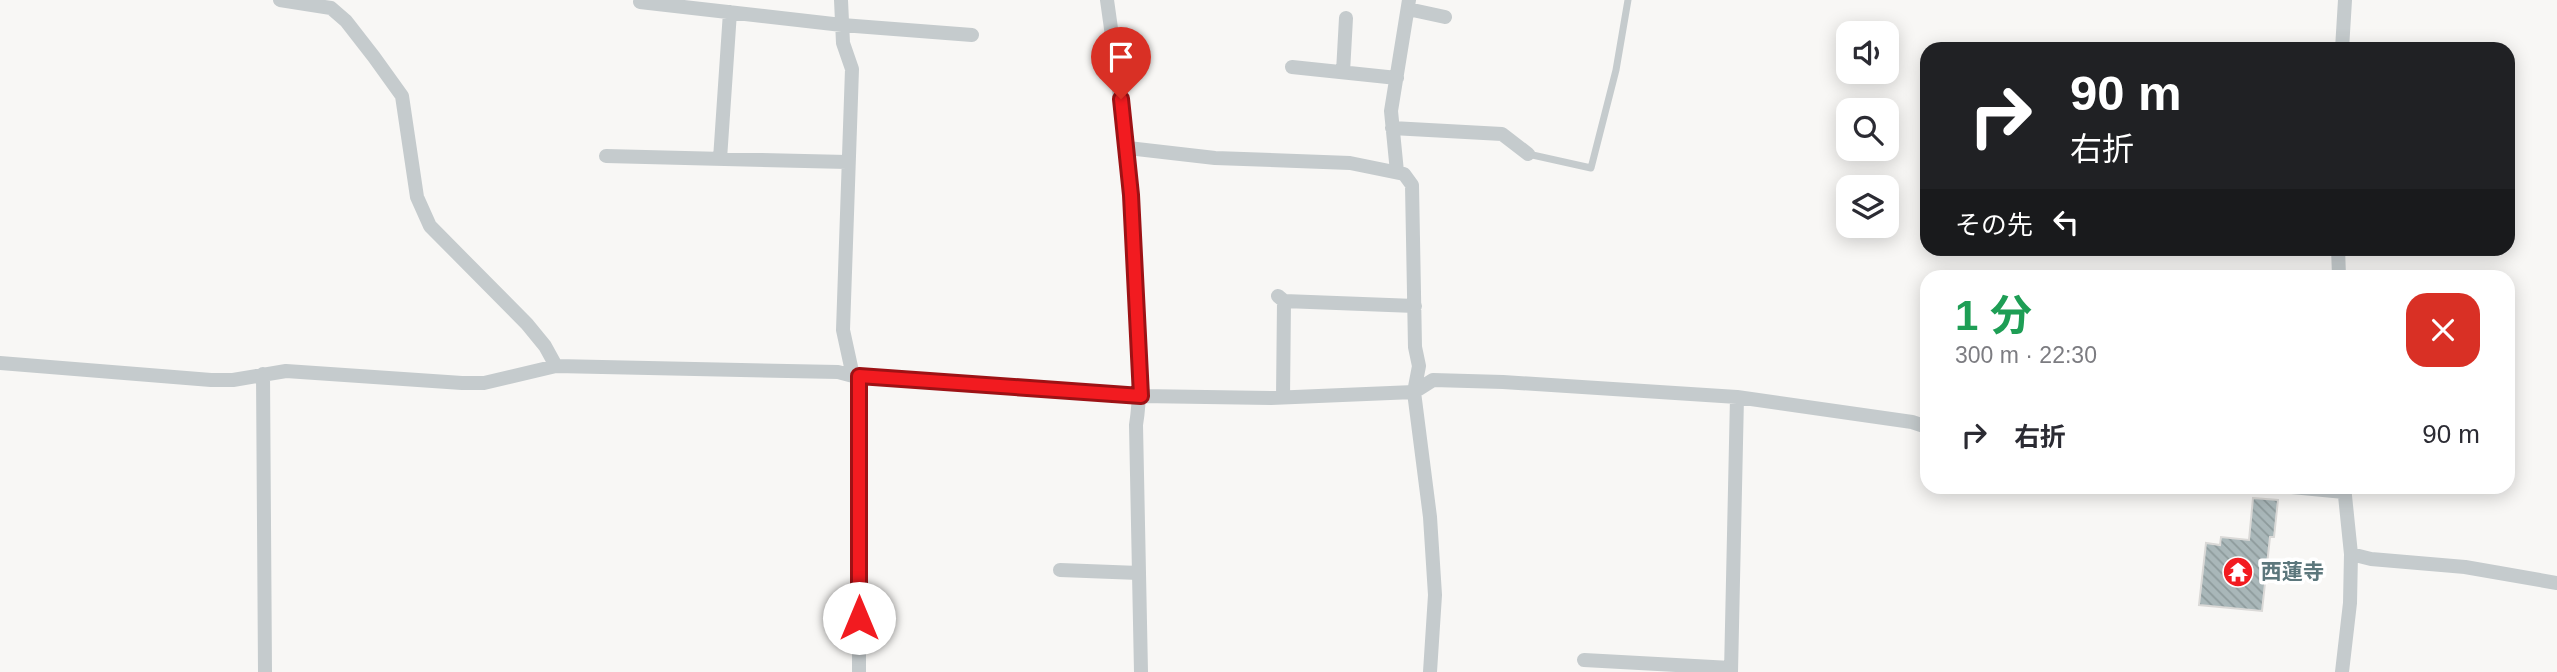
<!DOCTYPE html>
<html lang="ja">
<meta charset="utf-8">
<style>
body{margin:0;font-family:Arial,"Noto Sans JP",sans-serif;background:#f7f7f7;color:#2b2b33;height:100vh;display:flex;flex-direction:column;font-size:26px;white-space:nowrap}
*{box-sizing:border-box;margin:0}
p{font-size:23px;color:#7c7c81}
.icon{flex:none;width:38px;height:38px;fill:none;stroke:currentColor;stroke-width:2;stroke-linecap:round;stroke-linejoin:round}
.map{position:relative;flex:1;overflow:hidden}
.sheet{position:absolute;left:1920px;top:270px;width:595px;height:224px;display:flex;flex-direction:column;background:#fff;border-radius:21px;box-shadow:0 4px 18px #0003}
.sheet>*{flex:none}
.top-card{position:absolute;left:1920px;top:42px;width:595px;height:214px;border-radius:21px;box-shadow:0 4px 18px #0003;background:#202124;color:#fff;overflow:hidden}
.buttons{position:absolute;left:1836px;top:21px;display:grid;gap:14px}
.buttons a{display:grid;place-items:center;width:63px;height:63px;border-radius:14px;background:#fff;box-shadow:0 4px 18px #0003;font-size:35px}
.pin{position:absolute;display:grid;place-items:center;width:60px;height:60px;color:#fff;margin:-72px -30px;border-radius:50% 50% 50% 0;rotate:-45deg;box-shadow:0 0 7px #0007}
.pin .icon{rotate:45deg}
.me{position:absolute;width:77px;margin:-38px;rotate:0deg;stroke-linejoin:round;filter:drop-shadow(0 0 5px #0008)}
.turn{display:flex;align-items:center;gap:24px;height:147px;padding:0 35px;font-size:32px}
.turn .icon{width:91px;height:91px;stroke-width:2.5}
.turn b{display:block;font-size:49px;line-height:60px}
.then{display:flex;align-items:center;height:66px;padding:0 35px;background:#0003;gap:14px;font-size:26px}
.round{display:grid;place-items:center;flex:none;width:74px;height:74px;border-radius:21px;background:#f7f7f7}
.headline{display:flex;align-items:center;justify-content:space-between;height:119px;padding:0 35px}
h1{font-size:42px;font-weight:700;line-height:52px;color:#1e9e55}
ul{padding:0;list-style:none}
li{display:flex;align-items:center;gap:21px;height:91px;padding:0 35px}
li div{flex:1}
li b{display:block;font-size:26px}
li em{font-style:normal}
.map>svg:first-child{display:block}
</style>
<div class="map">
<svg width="2557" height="672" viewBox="0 0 2557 672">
<defs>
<pattern id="building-back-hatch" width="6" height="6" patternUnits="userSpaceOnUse" patternTransform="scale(1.75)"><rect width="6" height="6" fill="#a9b7b9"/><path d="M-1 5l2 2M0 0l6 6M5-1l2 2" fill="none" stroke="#8d9a9b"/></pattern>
</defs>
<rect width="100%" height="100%" fill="#f8f7f5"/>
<path fill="url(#building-back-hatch)" stroke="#dad9d7" stroke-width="2" d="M2253 498 2278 500 2274 537H2270L2262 611 2199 605 2206 543 2220 545 2221 537 2249 540Z"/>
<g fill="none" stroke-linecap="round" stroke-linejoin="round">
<path stroke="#c5cbcd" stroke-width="7" d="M1528 154 1591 168 1616 70 1628 0"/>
<path stroke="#c5cbcd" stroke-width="14" d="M280 0 331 8 346 21 374 57 402 96 417 197 430 226 527 324 545 346 556 366
M841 0 843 43 852 69 843 330 853 376
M1107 0C1122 105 1134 207 1137 313 1138 351 1142 388 1136 425L1141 672
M640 2 842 25 972 35
M1408 9 1445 17
M2342 49 2345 0
M1292 67 1397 78
M1343 72 1346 18
M1392 128 1502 134 1528 154
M1128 148 1215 158 1350 163 1404 174 1412 185 1415 347 1419 366 1414 392 1430 517 1435 595 1430 672
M606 156 847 162
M720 159 730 12
M1397 172 1391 111 1409 0
M2338 248 2339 276
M1278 296 1284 301 1283 397
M1284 301 1415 306
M0 363 211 380H233L286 371 462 383H484L556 366 838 372 853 376 1141 396 1271 398 1414 392 1433 380 1503 382 1737 397 1912 422 1927 427
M263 374 265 672
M2282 486 2344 492
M2351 554 2371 559 2465 567 2557 583
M1060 570 1139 573
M1584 660 1731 668
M859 672V376
M1731 672 1737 397
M2342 672 2350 603 2351 554 2344 486"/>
</g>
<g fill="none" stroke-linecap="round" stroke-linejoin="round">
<g stroke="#9d1215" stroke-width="18">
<path id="route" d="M859 618V376L1141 396 1131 195 1121 99"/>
</g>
<use href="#route" stroke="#f21b20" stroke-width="12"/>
</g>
<defs>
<g id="temple-disc" transform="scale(1.575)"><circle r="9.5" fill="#f21b20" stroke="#fff"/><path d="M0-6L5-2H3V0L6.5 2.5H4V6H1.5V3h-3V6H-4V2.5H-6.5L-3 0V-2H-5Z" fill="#fff"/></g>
</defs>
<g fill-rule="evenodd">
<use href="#temple-disc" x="2238" y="572"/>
</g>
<g text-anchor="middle" stroke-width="7" stroke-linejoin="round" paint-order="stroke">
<g font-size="21" font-weight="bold" fill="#5c777c" stroke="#fff" text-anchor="start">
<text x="2261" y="579">西蓮寺</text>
</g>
</g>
</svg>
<div class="buttons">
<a><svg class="icon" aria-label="sound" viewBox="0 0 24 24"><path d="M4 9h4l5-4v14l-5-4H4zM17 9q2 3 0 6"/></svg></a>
<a><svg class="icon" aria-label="search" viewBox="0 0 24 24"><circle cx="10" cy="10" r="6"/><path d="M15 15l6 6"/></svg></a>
<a><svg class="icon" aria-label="layers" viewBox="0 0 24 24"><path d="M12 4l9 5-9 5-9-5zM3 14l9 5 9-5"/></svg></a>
</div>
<div class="pin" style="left:1121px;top:99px;background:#d93025"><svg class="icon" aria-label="arrive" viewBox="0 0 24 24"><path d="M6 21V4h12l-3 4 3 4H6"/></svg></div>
<svg class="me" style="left:859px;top:618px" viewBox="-20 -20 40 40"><circle r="19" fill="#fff"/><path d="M0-13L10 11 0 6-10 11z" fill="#f21b20"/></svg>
<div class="top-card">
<div class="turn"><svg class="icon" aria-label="right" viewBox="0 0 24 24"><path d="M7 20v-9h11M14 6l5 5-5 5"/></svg><div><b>90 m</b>右折</div></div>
<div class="then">その先<svg class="icon" aria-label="left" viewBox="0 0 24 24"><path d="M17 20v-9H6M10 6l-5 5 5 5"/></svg></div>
</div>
<section class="sheet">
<div class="headline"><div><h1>1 分</h1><p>300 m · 22:30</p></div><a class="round" style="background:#d93025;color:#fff"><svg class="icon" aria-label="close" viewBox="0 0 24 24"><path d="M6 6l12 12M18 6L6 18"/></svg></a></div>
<ul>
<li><svg class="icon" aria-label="right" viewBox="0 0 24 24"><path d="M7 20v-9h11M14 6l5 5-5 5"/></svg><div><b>右折</b></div><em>90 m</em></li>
</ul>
</section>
</div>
